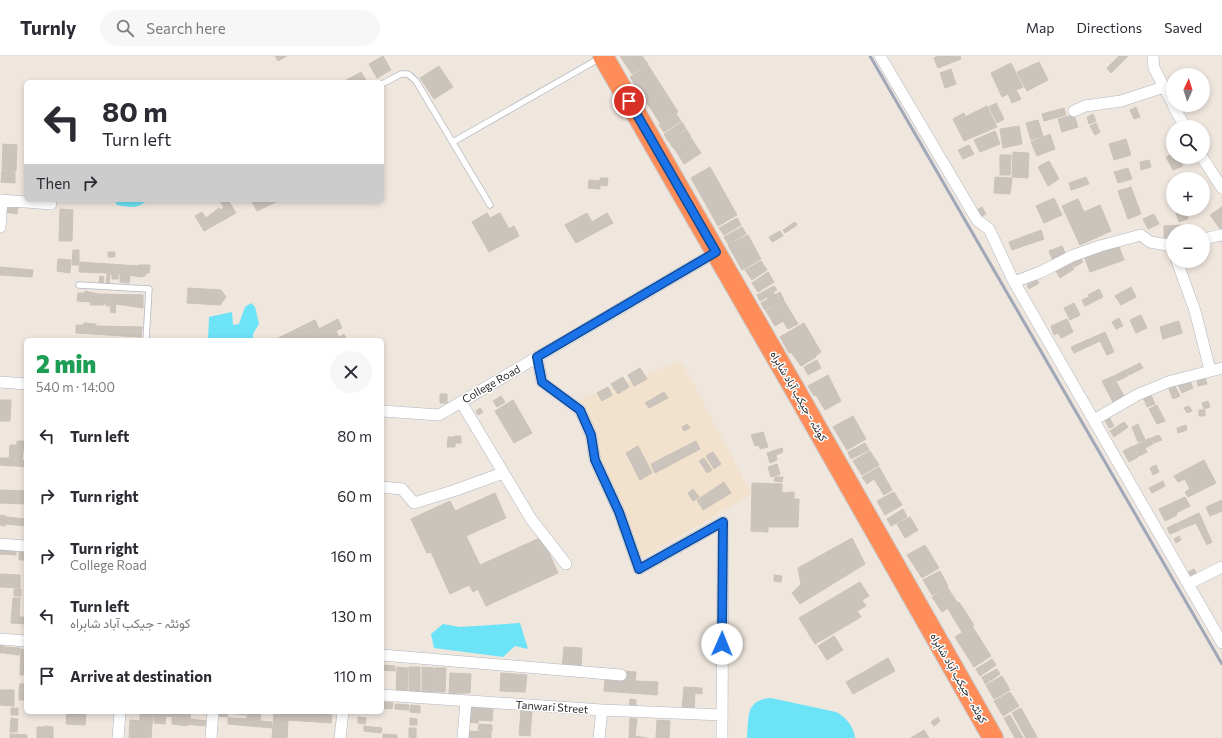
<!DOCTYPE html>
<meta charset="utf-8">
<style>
body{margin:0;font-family:Commissioner,Vazirmatn,sans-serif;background:#f7f7f7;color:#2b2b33;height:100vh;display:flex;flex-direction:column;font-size:15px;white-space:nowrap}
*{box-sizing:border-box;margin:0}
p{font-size:13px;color:#7c7c81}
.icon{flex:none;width:22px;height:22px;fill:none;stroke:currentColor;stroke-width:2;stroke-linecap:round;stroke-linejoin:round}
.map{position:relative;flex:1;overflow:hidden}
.side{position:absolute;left:24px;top:282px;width:360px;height:376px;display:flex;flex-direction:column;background:#fff;border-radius:6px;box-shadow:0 2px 6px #0003}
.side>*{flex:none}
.guide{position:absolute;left:24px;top:24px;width:360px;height:122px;border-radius:6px;box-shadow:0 2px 6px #0003;background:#fff;color:#2b2b33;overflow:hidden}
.needle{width:26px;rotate:4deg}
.tools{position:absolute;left:1166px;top:12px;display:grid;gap:8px}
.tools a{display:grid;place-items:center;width:44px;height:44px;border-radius:50%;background:#fff;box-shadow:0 2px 6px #0003;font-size:20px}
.pin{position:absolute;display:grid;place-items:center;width:34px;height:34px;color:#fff;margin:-17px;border:2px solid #fff;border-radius:50%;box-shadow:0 1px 4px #0007}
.me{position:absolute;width:44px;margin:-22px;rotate:1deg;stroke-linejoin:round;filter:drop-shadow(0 0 3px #0008)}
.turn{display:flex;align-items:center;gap:14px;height:84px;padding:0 12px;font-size:18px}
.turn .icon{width:52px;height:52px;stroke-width:2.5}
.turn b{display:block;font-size:28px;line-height:34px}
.then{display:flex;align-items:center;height:38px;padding:0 12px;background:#0003;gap:8px;font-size:15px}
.round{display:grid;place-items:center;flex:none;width:42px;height:42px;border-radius:21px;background:#f7f7f7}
.head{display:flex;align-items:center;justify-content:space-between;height:68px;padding:0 12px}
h1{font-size:24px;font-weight:800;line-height:30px;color:#1e9e55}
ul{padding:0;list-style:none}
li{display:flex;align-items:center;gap:12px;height:60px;padding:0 12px}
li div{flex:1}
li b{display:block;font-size:15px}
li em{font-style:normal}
header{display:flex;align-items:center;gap:24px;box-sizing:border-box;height:56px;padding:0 20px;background:#fff;border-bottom:1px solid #e1e1e2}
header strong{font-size:19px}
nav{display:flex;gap:22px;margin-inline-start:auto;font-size:14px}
.search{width:280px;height:36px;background:#f7f7f7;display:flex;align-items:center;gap:10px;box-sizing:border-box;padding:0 14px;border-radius:22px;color:#7c7c81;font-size:15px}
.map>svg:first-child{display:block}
</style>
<header>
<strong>Turnly</strong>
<div class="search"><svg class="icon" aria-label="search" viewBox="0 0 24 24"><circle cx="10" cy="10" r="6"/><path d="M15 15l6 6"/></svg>Search here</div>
<nav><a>Map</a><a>Directions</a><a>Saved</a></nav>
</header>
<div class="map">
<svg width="1222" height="682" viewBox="0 0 1222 682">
<rect width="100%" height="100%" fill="#efe6de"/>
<path fill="#f1e1cd" d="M681 305 752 438 637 505 579 344Z"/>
<path fill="#6ce3f7" d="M114 144H145V146C137 153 128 151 117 149Z
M251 247 255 251 259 268 253 278V284H208L209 261 232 256 233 269 239 268 245 251Z
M520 567 528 593 515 590 503 601 434 592 431 578 443 568 460 571Z
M771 642 836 656C846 661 854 671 855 682H747C749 661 745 644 771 642Z"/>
<path fill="#cbc4bd" stroke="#cbc2b8" d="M275 0H287L278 5Z
M383 0 391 14 377 22 369 8Z
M620 0H642L648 8 632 18Z
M939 0H960L961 3 938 12 934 2Z
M1119 0H1128L1111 17 1107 12Z
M1039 6 1048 24 1027 35 1017 16Z
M1011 7 1023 31 1016 34 1021 43 1012 47 1008 38 1002 41 991 17Z
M648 9 678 56 660 67 630 21Z
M439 10 453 31 434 43 420 22Z
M951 13 956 28 945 32 940 17Z
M361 16 367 26H343Z
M996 47 1004 63 997 67 989 51Z
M987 50 997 71 964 85 953 63 964 57 965 61Z
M1136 51 1140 61 1134 63 1130 54Z
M1064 52 1066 59 1044 65 1042 58Z
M676 58 681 65 664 76 659 69Z
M1093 58 1096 65 1089 68 1087 61Z
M1074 59 1078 71 1062 76 1058 63Z
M1038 64 1043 80 1031 84 1026 67Z
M682 66 686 73 668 85 664 78Z
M1096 67 1100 76 1095 79 1090 70Z
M1019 70 1022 88 1003 92 1000 73Z
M687 74 691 81 673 92 669 85Z
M995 75 1000 88 980 96 974 84Z
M1050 78 1055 93 1037 100 1031 86Z
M691 82 701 97 684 108 674 92Z
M1126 83 1131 99 1114 104 1109 88Z
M3 88 17 89 16 115 2 114Z
M969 89 974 98 963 103 958 94Z
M1013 96 1029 97 1028 122 1012 121Z
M1173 98V101H1178L1183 110 1173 114 1166 101Z
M1000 99H1011L1010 119H1000Z
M1149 104 1151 111 1141 114 1140 106Z
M1049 105 1059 123 1048 130 1038 111Z
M710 111 737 159 718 170 691 122Z
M1128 112 1132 123 1118 127 1114 116Z
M2 115 15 116V127L1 126Z
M995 121 1012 122 1010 138 994 137Z
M1086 121 1089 128 1071 134 1069 127Z
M600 122H608L607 130 600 129V133L588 132 589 124 600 125Z
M1131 131 1141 158 1128 163 1118 135Z
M1054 142 1062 159 1044 167 1036 150Z
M1078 143 1084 156 1100 149 1111 175 1080 189 1062 150Z
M222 144H228L236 157 204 175 195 160 202 156 206 162 219 152 220 154 224 152 220 145Z
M251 144H280L257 155Z
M6 150 18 151 17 158 5 156Z
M982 151 986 158 978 162 975 155Z
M1222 151V173L1221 174 1210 159Z
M60 153 73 154 72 185H59Z
M1175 153H1185L1188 163 1179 166Z
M487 157 490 162 500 157 509 173 514 170 519 180 489 196 472 166Z
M587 157 592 166 607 157 613 167 576 187 565 169Z
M1154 158 1159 168 1148 173 1143 163Z
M737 162 741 169 724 179 719 172Z
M795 166 797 169 785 177 783 174Z
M1183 169 1184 175H1173V181L1164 182V170Z
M742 171 746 178 728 188 724 181Z
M1041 174 1044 183 1012 194 1009 186Z
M780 175 783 180 772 186 769 181Z
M748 179 761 203 742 214 728 189Z
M1118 188 1124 204 1090 216 1084 200Z
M1062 190 1066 199 1053 205 1049 195Z
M73 194H79V209H72Z
M108 196H115V201H108Z
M1080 200 1083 206 1074 211 1071 205Z
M58 203 71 204 70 217 57 215Z
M761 205 767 214 752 224 745 214Z
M80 206 139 210V209H150L149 217H146L145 220 139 221 130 219 129 227 120 226V218H118V223H112V218H110L109 228H106L107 217 79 216Z
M1070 206 1074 213 1060 222 1056 215Z
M0 211 33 214 32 221 0 219Z
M768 216 774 226 758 236 752 227Z
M100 220 104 221 103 228H99Z
M1037 224 1039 227 1029 233 1027 229Z
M774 230 777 234 773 236 775 239 780 236 784 244 765 254 761 247 768 243 767 241 760 245 757 239Z
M1131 231 1136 241 1121 249 1115 240Z
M188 232 221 234 226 241 220 249 187 247Z
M1099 233 1103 241 1085 250 1082 244 1089 241 1088 239Z
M85 235 98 238 143 239V252L116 248 115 257 110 256 111 250H106V247H104V249H90L91 246 77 245 78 237H85Z
M784 245 798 268 788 273 783 265 775 270 766 255Z
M1074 247 1080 259 1070 264 1064 252Z
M1141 259 1147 272 1136 277 1130 264Z
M1119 262 1123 270 1116 273 1112 266Z
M338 263 342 272 336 275 339 281 344 278 347 284H274L315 264 319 273Z
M1067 263 1073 276 1061 282 1058 277 1054 279 1051 270Z
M1179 265 1182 277 1163 283 1160 271Z
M84 267 96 268V270L142 271 141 281 76 277V269H84Z
M804 267 821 296 801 310 780 281Z
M799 271 808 287 789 297 780 281Z
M1105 276 1114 296 1107 299 1100 285 1074 297 1071 291Z
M808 288 816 301 801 310 793 297Z
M817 304 821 312 808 319 804 311Z
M1140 307 1143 312 1129 319 1126 314Z
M640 312 647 323 634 330 628 319Z
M1125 314 1128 320 1117 325 1114 320Z
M828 319 841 345 825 354 816 339 814 340 808 330Z
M1113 320 1125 342 1114 348 1102 325Z
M623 321 629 331 618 338 611 328Z
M1205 322 1207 328 1198 330 1197 324Z
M1190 325 1193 332 1182 337 1178 329Z
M1175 330 1180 340 1173 343 1169 333Z
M608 331 612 339 602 345 597 337Z
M664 336 668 342 649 352 645 347Z
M440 338H447V347H440Z
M1151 339 1155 348 1147 351 1144 343Z
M501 340 505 346 497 351 493 345Z
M0 344H11L10 365H0Z
M513 344 532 377 514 387 495 355Z
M1208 345 1210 351 1204 353 1202 347Z
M1157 349 1165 365 1157 368 1149 353Z
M1189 350 1192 355 1187 357 1184 352Z
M480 352 483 356 478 359 476 355Z
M1199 354H1205V360H1199Z
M853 360 866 383 847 394 833 371Z
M1109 361 1114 370 1109 372 1105 364Z
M1124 366 1128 371 1114 381 1110 375Z
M687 368 690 372 684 375 682 371Z
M1138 368 1145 384 1138 386 1132 371Z
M1186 369 1187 374 1178 377 1177 372Z
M763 376 768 391 760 393 759 389 755 390 751 379Z
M1159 379 1162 384 1154 387 1151 382Z
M455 380H461V387H455V391H447L448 381H455Z
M1150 382 1153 388 1145 392 1147 396 1139 400 1134 390Z
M17 385H26V395L23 394 22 404 16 403Z
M696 385 700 393 655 417 651 408Z
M865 387 869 394 851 403 848 396Z
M10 389H16L15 405 9 404Z
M638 390 652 417 640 424 626 397Z
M1133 390 1138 401 1129 406 1123 395Z
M782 392 783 396 776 399 777 404 770 407 767 397Z
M870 395 879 409 862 419 853 405Z
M713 396 721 408 714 413 706 400Z
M0 402H9V405H15L14 410 0 409Z
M704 402 712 414 707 417 699 405Z
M16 404 26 405V411L15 410Z
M1204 404 1216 427 1188 441 1185 436 1190 433 1185 423 1178 426 1174 420Z
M777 408 780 418 771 421 768 411Z
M1156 409 1159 416 1153 419 1150 412Z
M879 411 892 434 884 439 874 423 867 428 862 421Z
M775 421H783L782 426 774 425Z
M1163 425 1165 430 1152 437 1149 432Z
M724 426 731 437 703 454 697 444Z
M752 427 782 428V437L794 436V443H799L798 471H768V476L751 475Z
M693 433 699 441 693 445 688 437Z
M0 434 26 435V448L0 447Z
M894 436 902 449 885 459 877 445Z
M495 437 506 462 466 480 480 509 542 481 558 517 486 550 478 533 473 536 469 529 450 538 431 496 427 497 411 463 450 445 455 455Z
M1185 441 1190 450 1176 457 1177 459 1165 465 1159 453Z
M1222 444V455L1210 460 1206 451Z
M903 453 907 461 891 470 887 463Z
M1199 457 1212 486 1207 489 1196 467 1181 473 1178 467Z
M0 459 6 460 5 470 0 469Z
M7 461 26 463V470L6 468Z
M910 461 918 474 905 482 897 468Z
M1177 467 1180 474 1170 478 1167 472Z
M1179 480 1181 484 1176 487 1174 483Z
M852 482 865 508 800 548 792 537 801 528 798 512Z
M925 489 939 512 922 522 907 499Z
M0 492 16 493V499L0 498Z
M19 493H26L25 504H19Z
M1194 513 1198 520 1189 524 1186 517Z
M940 515 948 530 932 539 923 524Z
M0 518 20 519V532L0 531Z
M774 519 782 520 781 526 774 525Z
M860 526 869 540 862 544 866 550 857 555 861 561 815 588 799 562Z
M947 531 957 546 942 556 932 541Z
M14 533H21V540H14Z
M13 542H20L19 561H26V568L11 567Z
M959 546 974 569 962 576 948 553Z
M972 570 991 600 974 611 955 581Z
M834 580 843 594 827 604 818 590Z
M0 589 4 590 3 597H0Z
M5 591 20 592 19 599 4 597Z
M564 591 582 592 581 613 562 612Z
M21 593 26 594V619H20Z
M888 602 895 615 853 638 846 626Z
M992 603 996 609 980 620 976 613Z
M382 609 395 610V615L382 614Z
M397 611 408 612 407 636H396Z
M409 611H420V636L409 635Z
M422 611 434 612 433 636H422Z
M435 612H446L445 636H434Z
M997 613 1000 618 985 628 982 621Z
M624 615 636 616 635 625 658 626 657 639 604 635 605 623 624 624Z
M450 617 471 618 470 637H457V640L449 639Z
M501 617 527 619 525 636 500 635Z
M1002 620 1010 634 994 643 986 629Z
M20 628H26V635H19Z
M684 631 702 632V638L695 637 694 654 682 653Z
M0 634H14V650L0 649Z
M19 636H26V644H19Z
M1010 636 1019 650 1003 660 994 645Z
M630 643 636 644V651H629Z
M382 646 393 647 392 653 382 652Z
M395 648 409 649V654L395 653Z
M411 649 420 650V657L410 656Z
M468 651 493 653 492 665 478 664V667L467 666Z
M11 652H18V659H11Z
M1021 652 1037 681 1035 682H1026L1012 657Z
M521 655 532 656 530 680 519 679Z
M67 656H86L85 669 66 668Z
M140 656H153L151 682H129L130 664 140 665Z
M154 656H166L165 668 154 667Z
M166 656H182V662L166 660Z
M183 656H190V666H187V670L172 668V662L183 663Z
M184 656H190V663L207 665 206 670 183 668Z
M219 656H246V659L228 657 227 661 219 660Z
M247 656H261L260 665 272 666V672L228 668V662L247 663Z
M274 656H312V657L332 659 331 667 288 664 287 682H272Z
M1010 659 1023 682H1015L1004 662Z
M358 661 366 662 365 668 358 667Z
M938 661 940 665 934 670 931 666Z
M11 662 18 663 17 676H10Z
M410 662 417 663V669H410Z
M630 662 637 663 635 680 647 682H629Z
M657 664 670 665 669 682H656Z
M479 668 492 669V675L478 674Z
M45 670 53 671V682H44Z
M364 670 382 672 381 677 364 675Z
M37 671H44L43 682H37Z
M409 672H416V682H409Z
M924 674 929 682H911Z
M466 675 491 676V682H466Z
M10 678 27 679V682H10Z
M383 678 397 679V682H383Z"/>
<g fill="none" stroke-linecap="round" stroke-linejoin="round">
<g stroke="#b2b7c1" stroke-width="7">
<path id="lane" d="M382 28 401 18H408L416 25 490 149
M453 86 600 2
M79 229 149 233 146 284"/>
</g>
<g stroke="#b2b7c1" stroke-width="12">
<path id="street" d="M880 0 977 164 989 173 1013 224 1222 587
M1153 0 1154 12 1173 48
M1173 49 1185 71
M1074 55 1085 50 1121 45 1164 31
M1202 101 1222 132
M0 144 51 148
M0 171 2 144
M1203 183 1222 179
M1177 205 1195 255 1210 314
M1014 226 1041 216 1072 200 1100 190 1141 179 1150 186 1173 190
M537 301 542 326 580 354 591 379 595 404 619 456 639 513 723 466 722 682
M0 326 26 328
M461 346 531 463 566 508
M382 355 439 359 716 196
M1094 364 1137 339 1168 326 1222 312
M382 431 402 433 414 447 453 435 503 417
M0 488 25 490
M1188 528 1222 511
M0 583 26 585
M382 599 621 619
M382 639 602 654 722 659
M118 682 120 656
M211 682 213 656
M340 682 343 656
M463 682 466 645
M599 682 602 654"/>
</g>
<g stroke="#c8c8c8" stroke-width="22">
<path id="highway" d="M603 0 798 339 993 682"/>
</g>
<use href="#lane" stroke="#fff" stroke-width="5.5"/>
<use href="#street" stroke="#fff" stroke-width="11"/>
<use href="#highway" stroke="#ff8d59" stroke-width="20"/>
<path stroke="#a0a7b8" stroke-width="3" d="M870 0 1222 608"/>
</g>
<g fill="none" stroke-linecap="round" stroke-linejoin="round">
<g stroke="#114b97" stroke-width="10">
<path id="route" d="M629 45 716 196 537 301 542 326 580 354 591 379 595 404 619 456 639 513 723 466 722 588"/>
</g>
<use href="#route" stroke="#1a73e8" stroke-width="7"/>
</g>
<g text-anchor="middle" stroke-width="3" stroke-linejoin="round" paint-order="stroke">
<g font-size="11" fill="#2d2d2d" stroke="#fff">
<text transform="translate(491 328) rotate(-30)" y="4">College Road</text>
<text transform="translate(799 340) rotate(60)" y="4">کوئٹہ - جیکب آباد شاہراہ</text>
<text transform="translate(959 622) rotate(60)" y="4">کوئٹہ - جیکب آباد شاہراہ</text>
<text transform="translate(552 651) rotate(4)" y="4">Tanwari Street</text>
</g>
</g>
</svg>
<div class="tools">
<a><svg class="needle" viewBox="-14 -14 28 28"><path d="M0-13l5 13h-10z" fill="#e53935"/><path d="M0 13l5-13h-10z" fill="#7c7c81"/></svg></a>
<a><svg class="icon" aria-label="search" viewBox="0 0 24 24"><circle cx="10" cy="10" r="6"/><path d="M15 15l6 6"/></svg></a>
<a>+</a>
<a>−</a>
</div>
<div class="pin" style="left:629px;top:45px;background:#d93025"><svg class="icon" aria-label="arrive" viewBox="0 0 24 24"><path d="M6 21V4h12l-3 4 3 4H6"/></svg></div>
<svg class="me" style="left:722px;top:588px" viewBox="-20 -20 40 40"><circle r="19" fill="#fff"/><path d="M0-13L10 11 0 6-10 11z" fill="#1a73e8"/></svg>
<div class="guide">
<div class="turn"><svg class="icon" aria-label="left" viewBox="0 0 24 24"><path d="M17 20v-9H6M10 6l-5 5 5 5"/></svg><div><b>80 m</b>Turn left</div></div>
<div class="then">Then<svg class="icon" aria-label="right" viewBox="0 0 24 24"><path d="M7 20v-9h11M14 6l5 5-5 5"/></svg></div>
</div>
<section class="side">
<div class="head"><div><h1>2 min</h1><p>540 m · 14:00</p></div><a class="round"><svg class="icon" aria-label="close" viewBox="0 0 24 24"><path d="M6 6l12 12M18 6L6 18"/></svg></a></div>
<ul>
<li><svg class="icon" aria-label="left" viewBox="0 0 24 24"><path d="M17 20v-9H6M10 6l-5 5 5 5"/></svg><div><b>Turn left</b></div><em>80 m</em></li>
<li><svg class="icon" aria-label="right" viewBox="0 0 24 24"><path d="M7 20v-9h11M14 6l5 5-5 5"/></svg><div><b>Turn right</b></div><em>60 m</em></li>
<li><svg class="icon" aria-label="right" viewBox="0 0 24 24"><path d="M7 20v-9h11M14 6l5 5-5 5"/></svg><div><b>Turn right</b><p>College Road</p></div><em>160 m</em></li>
<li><svg class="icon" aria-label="left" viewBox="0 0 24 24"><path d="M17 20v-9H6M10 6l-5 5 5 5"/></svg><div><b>Turn left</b><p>کوئٹہ - جیکب آباد شاہراہ</p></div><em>130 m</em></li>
<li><svg class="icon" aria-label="arrive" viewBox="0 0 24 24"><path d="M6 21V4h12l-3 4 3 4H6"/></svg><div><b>Arrive at destination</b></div><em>110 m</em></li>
</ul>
</section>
</div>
